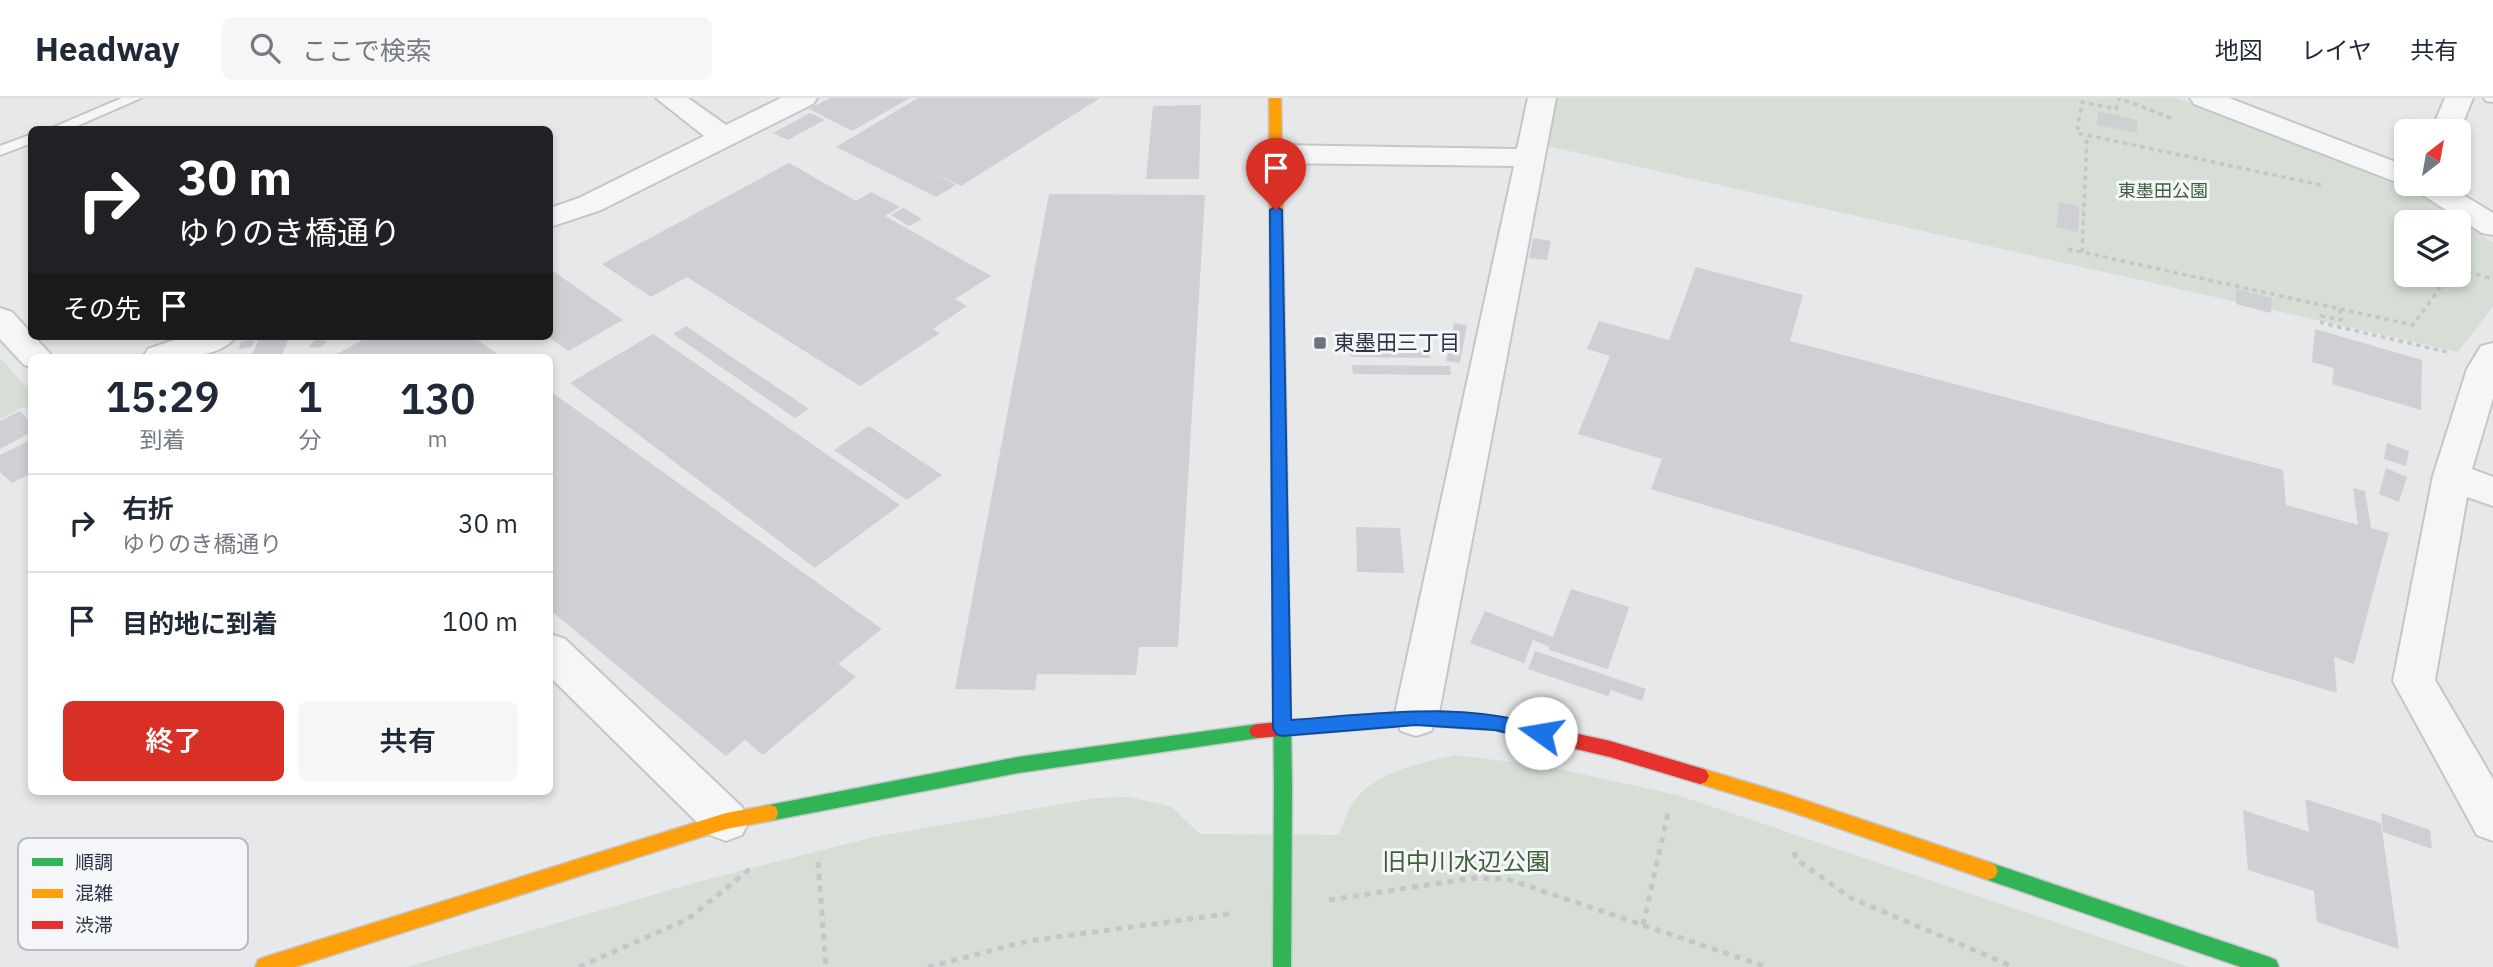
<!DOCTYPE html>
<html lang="ja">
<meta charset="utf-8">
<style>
body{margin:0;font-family:"IBM Plex Sans","Noto Sans JP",sans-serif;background:#f6f6f7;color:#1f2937;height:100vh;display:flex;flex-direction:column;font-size:26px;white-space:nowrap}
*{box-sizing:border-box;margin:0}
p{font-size:23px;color:#747a83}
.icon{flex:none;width:38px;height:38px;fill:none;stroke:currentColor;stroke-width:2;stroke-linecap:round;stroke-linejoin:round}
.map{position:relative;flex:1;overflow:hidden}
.side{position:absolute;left:28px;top:256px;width:525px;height:441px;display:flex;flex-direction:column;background:#fff;border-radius:10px;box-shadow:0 4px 10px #0003}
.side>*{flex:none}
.guide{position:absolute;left:28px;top:28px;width:525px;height:214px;border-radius:10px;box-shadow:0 4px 10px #0003;background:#202124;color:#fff;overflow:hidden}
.needle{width:46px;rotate:31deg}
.controls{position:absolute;left:2394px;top:21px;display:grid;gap:14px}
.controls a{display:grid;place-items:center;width:77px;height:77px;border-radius:10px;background:#fff;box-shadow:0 4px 10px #0003;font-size:35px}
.pin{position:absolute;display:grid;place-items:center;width:60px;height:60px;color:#fff;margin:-72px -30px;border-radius:50% 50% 50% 0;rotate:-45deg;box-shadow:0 0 7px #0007}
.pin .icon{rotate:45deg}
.me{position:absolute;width:77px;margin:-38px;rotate:283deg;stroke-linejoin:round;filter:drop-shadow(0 0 5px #0008)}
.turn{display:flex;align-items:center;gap:24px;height:147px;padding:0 35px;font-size:32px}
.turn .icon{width:91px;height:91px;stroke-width:2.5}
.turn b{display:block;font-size:49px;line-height:60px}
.then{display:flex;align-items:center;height:66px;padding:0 35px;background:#0003;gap:14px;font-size:26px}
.eta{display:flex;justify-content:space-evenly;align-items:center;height:119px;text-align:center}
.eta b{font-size:42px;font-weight:600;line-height:49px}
.action{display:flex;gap:14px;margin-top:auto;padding:14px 35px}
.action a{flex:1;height:80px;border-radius:10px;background:#d93025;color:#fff;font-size:28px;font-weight:600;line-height:80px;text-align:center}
.action a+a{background:#f6f6f7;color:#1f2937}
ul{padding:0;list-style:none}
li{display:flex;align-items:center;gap:21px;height:98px;padding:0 35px;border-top:2px solid #e0e1e3}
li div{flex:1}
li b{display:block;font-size:26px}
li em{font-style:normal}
header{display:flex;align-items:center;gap:42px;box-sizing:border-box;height:98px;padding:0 35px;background:#fff;border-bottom:2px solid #e0e1e3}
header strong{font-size:33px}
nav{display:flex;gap:38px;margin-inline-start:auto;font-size:24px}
.search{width:490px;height:63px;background:#f6f6f7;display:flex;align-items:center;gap:18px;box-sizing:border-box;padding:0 24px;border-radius:10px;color:#747a83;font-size:26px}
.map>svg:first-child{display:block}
</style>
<header>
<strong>Headway</strong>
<div class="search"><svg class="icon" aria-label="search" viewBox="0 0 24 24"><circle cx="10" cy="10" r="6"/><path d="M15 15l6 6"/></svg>ここで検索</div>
<nav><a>地図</a><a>レイヤ</a><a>共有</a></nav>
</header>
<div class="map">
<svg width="2493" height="869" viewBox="0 0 2493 869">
<rect width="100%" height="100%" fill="#e6e8ea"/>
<path fill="#d6ded6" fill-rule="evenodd" d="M1555 0H2177L2296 45 2419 96 2493 145V208L2458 254 1547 48ZM2406 124H2459V177H2406Z
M0 260 31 294V313L24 309 0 321Z
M1455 657 1545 668 1677 697 2189 869H407L690 786 874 739 1096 700 1129 699 1170 708 1200 736 1339 737C1343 727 1346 715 1352 706 1375 673 1418 666 1455 657Z"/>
<path fill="#ced0d3" d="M830 0H910L852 33 809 11Z
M918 0H1100L961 88 934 75 956 87 936 99 836 49Z
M1201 7 1199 81H1146L1153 8Z
M2098 13 2137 22V35L2097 27Z
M810 15 825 22 788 42 773 35Z
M789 65 856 103 871 94 900 109 885 118 991 178 955 201 967 208 933 231 940 235 860 288 687 179 651 199 602 166Z
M1049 96 1205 97 1178 549H1139L1136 577 1037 576 1035 592 955 591Z
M2059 104 2079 108 2078 134 2057 129Z
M903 110 922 121 909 128 891 117Z
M1533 140 1551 143 1547 162 1529 160Z
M1696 169 1803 197 1790 243 2283 372 2286 407 2358 427 2353 390 2365 393 2371 430 2389 435 2354 566 2334 559 2337 595 1651 391 1662 361 1578 336 1610 258 1587 251 1599 223 1669 242Z
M550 171 623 222 568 253 547 238H550Z
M2236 191 2272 200 2271 215 2236 206Z
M1454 225 1467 227 1460 265 1446 263Z
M686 228 809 311 795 320 673 236Z
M2315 231 2422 262 2421 312 2332 286 2334 270 2312 264Z
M653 236 900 407 815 470 570 285Z
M284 238H290L281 259H251L259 241Z
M370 238H472L502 259H331Z
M252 241 255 244 251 249 239 251 241 244Z
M322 241 327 244 320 250 309 249 314 243Z
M1350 251 1429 252 1430 260 1351 259Z
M1352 267 1450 268 1451 277 1353 276Z
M550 293 882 531 838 566 856 579 763 657 745 642 726 658 550 512Z
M20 313 32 325V334L0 351V323Z
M869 328 942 377 907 402 834 352Z
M32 341V375L12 385 0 374V357Z
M2387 345 2409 353 2406 368 2384 361Z
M2386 370 2407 379 2399 404 2379 396Z
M1356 429 1400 430 1404 475 1357 474Z
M1571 491 1629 509 1608 571 1549 552 1550 549 1533 542 1524 565 1470 545 1485 513 1553 539Z
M1535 553 1646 591 1642 603 1611 592 1608 598 1528 571Z
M2305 701 2381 725 2399 851 2317 824 2314 793 2248 772 2243 712 2309 734Z
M2381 715 2430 732 2432 751 2383 734Z"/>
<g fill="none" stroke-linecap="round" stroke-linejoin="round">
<g stroke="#c4c6c8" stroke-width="4">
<path id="lane" d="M122 0H141L68 32H47Z
M2484 0H2493V4L2486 3Z
M32 36V45L0 57V48Z"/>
</g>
<g stroke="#c4c6c8" stroke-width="4">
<path id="street" d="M656 0H688L726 27 781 0H817L813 6 601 112 550 129V110L579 100 704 38Z
M1528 0H1556L1438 620 1431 633 1416 638 1401 633 1394 620 1514 68 1275 65 1265 62 1261 56 1265 50 1275 47 1517 51Z
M2190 0H2229L2406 68V86H2410L2396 84 2194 6Z
M2445 0H2473L2459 34 2431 33Z
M2410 86H2445L2493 115V137L2482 135 2415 92Z
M0 210 12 214 53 259H32V269L24 267 0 241Z
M185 238H236C220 263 169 259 143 259L148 251Z
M2493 245V300L2472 371 2493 379V408L2467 399 2435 582 2493 681V743L2477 737 2393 583 2433 378 2467 271 2481 248Z
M550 536 565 541 742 709 749 723 742 737 726 743 710 737 550 579Z"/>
</g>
<g stroke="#c4c6c8" stroke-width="3">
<path id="fast" d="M1280 435 1288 441 1292 690 1290 696 1283 698 1276 696 1274 690 1272 441Z
M1258 626 1264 628 1267 633 1264 638 1258 640 1018 675 769 723 762 721 760 715 762 709 769 707 1018 659Z
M1988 764 2269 859 2276 862 2279 869H2241L1988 782 1981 779 1978 773 1981 767Z"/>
</g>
<g stroke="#c4c6c8" stroke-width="3">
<path id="slow" d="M1269 0H1281L1288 441 1280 447 1272 441Z
M1700 670 1786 696 1988 764 1995 767 1998 773 1995 779 1988 782 1786 712 1694 684 1691 678 1694 672Z
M769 707 776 709 778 715 776 721 769 723 726 731 295 869H255L258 862 265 859 726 715Z"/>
</g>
<g stroke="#c4c6c8" stroke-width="3">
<path id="jam" d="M1416 613 1495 618 1610 643 1700 670 1706 672 1709 678 1706 684 1700 686 1610 659 1495 632 1416 627 1258 640 1252 638 1249 633 1252 628 1258 626Z"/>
</g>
<path stroke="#c5c6ca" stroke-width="3.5" stroke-dasharray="4.5 4.5" stroke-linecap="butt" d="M2171 20 2119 0 2116 11 2082 4 2077 35 2321 87
M2068 151 2413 227 2449 177
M2082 154 2087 37
M2459 155 2463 157 2459 163
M2459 171 2493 181
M2340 211 2341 222 2321 218 2322 225 2447 254"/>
<path stroke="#c5c6ca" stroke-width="5" stroke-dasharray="6 6" stroke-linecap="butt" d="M1794 754 1796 761 1851 800 2014 869
M818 764 826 869
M1329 802 1473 780 1507 781 1767 869
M1643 827 1668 715
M579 869 688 821 751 770
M928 869 1028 843 1234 815"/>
<use href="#lane" fill="#f5f6f7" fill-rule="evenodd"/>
<use href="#street" fill="#f5f6f7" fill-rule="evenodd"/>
<use href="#fast" fill="#30b455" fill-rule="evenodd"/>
<use href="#slow" fill="#ff9f0a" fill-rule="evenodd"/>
<use href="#jam" fill="#e5322d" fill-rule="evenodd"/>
<g stroke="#c4c6c8" stroke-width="21" stroke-linecap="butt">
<path id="fast-bridge" d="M1282 869 1283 690"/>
</g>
<use href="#fast-bridge" stroke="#30b455" stroke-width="18"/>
</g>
<path fill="#1a73e8" stroke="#114b97" stroke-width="2" d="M1276 108 1282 112 1291 622C1375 616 1466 602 1547 630L1550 635 1547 641 1541 643 1495 632 1416 627 1282 638 1276 636 1273 630 1270 112Z"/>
<rect fill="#6c737f" stroke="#f4f6f9" stroke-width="2.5" x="1313" y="238" width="14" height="14" rx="3.5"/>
<g text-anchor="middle" stroke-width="6" stroke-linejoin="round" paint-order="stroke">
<g font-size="18" fill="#3f6138" stroke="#f4f6f9">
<text x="2163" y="99">東墨田公園</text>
</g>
<g font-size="21" fill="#2b3445" stroke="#f4f6f9" text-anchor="start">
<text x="1334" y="252">東墨田三丁目</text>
</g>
<g font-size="24" fill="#3f6138" stroke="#f4f6f9">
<text x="1466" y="772">旧中川水辺公園</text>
</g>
</g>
<rect x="18" y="740" width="230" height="112" rx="10" fill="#f4f6f9" stroke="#b8bcc3" stroke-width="2"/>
<rect x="32" y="760" width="31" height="8" fill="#30b455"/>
<rect x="32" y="791" width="31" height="9" fill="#ff9f0a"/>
<rect x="32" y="823" width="31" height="8" fill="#e5322d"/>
<g font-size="19" fill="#2b3445">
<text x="75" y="771">順調</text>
<text x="75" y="802">混雑</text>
<text x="75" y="834">渋滞</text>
</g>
</svg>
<div class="controls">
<a><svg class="needle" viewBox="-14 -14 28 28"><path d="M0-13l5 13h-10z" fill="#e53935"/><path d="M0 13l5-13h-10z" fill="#747a83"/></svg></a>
<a><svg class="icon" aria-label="layers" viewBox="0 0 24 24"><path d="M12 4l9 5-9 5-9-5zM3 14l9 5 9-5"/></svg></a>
</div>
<div class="pin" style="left:1276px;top:112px;background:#d93025"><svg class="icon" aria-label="arrive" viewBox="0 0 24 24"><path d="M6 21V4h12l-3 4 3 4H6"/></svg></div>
<svg class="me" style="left:1541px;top:635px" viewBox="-20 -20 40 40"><circle r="19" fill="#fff"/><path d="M0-13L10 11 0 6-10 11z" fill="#1a73e8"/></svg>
<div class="guide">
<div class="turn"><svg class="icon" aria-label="right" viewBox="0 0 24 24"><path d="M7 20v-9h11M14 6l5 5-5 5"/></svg><div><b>30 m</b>ゆりのき橋通り</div></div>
<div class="then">その先<svg class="icon" aria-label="arrive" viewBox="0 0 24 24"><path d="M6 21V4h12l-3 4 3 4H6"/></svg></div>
</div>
<section class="side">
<div class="eta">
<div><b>15:29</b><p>到着</p></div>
<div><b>1</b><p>分</p></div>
<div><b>130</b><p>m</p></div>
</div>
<ul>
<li><svg class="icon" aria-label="right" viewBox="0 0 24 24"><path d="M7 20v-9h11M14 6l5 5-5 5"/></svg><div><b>右折</b><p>ゆりのき橋通り</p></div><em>30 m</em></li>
<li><svg class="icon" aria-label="arrive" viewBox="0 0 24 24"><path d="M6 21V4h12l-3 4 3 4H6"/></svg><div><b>目的地に到着</b></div><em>100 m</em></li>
</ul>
<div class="action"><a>終了</a><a>共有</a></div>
</section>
</div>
